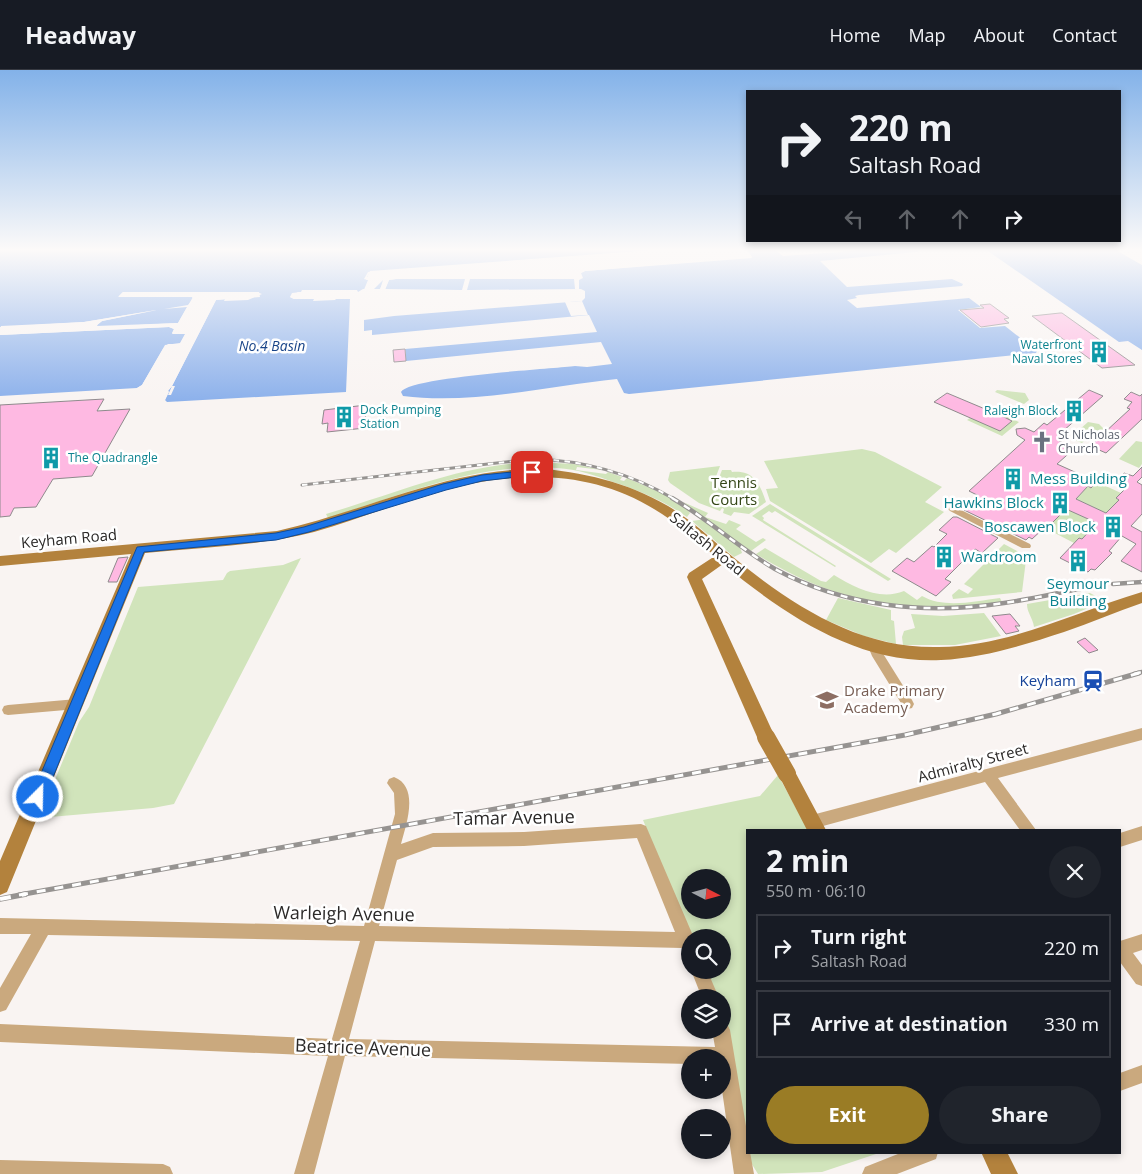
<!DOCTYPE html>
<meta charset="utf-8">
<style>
body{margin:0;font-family:"Open Sans",sans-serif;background:#20242c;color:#f1f3f6;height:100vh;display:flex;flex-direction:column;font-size:19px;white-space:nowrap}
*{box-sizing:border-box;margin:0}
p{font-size:16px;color:#9ea1a6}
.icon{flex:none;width:28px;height:28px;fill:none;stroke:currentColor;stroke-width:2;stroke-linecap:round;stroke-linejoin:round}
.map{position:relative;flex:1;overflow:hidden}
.sheet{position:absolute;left:746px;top:759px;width:375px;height:325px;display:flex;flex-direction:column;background:#171b24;border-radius:0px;box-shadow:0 2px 8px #0003}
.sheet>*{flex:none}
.banner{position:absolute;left:746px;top:20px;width:375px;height:152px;border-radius:0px;box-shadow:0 2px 8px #0003;background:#171b24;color:#f1f3f6;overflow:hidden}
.needle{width:32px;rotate:96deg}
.fabs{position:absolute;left:681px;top:799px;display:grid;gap:10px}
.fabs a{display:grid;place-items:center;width:50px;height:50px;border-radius:50%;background:#171b24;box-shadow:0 2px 8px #0003;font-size:25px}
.pin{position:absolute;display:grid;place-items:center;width:42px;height:42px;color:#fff;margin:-21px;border-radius:10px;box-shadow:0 2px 8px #0006}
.me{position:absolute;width:55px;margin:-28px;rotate:23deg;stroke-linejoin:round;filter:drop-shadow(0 0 4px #0008)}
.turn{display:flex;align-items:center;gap:18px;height:105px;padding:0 20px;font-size:22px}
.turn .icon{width:65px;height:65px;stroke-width:2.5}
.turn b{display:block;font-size:35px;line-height:42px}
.lanes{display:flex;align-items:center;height:48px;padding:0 20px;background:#0003;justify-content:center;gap:25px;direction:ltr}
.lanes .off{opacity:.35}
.round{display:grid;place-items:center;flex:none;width:52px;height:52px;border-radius:26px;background:#20242c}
.headline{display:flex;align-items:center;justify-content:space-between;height:85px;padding:0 20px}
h1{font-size:30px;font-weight:700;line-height:38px}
.cta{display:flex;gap:10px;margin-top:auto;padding:10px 20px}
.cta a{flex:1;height:58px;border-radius:30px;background:#9a7c25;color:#fff;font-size:20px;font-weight:700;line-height:58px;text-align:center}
.cta a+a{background:#20242c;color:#f1f3f6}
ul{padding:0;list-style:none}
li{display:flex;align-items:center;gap:15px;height:68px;margin:0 10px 8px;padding:0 10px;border:2px solid #363941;border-radius:0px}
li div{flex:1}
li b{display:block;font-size:19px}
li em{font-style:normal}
header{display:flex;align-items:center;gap:30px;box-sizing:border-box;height:70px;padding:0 25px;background:#171b24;border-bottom:1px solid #363941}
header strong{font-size:24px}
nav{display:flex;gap:28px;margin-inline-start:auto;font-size:18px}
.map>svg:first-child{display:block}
</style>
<header>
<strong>Headway</strong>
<nav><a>Home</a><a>Map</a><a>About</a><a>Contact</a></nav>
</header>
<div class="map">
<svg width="1142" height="1104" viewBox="0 0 1142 1104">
<rect width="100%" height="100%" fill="#f9f4f2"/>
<path fill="#d1e4bb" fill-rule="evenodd" d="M997 320 1025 323 1029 330 1024 334 995 322Z
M999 343 1019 352 1002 366 967 350 970 348 1007 356 995 345Z
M1088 352 1099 354 1104 359 1090 371 1086 369 1082 373 1070 368Z
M1136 371 1142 372V394L1139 398 1119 389Z
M862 379 875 382 942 417 925 432 944 442 896 483 889 479 871 493 770 431 766 419 778 418 764 391Z
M535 392 574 394 602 400 577 397 576 400 606 404 608 402 622 407 620 410 624 411 627 408C642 415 682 429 690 443L687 447C665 432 641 421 616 413 597 406 577 399 557 398 479 392 401 425 328 448L326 444C394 424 462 394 535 392Z
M720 396 712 417 715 418 722 400H731L732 402C754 400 760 414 766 432L749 444 734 442 731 446 723 443 724 439 722 438 720 441 699 433 670 413 668 410 670 402Z
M1097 412 1121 423 1116 428 1119 430 1106 443 1076 429 1088 416 1092 417Z
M683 432 708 443 705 447 726 454 729 450 741 455 736 459 756 472 763 468 766 470 751 481 742 475 740 477 742 483 734 487 692 451 706 449Z
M770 434 891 509 888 511 775 441 772 443 769 441 762 446 764 448 763 450 836 496 835 497 752 446Z
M1066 439 1097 453 1082 469 1079 468 1074 473 1049 460 1054 454 1052 453Z
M1004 474 1017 481 1026 490 1022 522 953 529 952 525 959 519 968 524 973 519 964 514Z
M765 478 821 511 826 512 834 505C854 517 880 531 904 521L917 530 922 526C945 539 975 531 1000 528L1002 532C909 545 837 534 756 484Z
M301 488 174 734 153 738 39 748 79 652 89 637 138 517 223 510 227 503 230 501 283 495Z
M1090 523 1105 531 1074 544 1034 557C1033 548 1027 543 1027 534Z
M838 528 891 540V550L894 551 896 574 864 566 826 550Z
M984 543 1001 566 955 575H903L902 567 904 561 915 558 911 544 943 546Z
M778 705 802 749 813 760H748V1082L879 1083 822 1102 758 1104 745 1083 727 956 723 945 722 928 716 927 704 900H722V868L691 867 643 750 760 726ZM690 808H722V840H690Z"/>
<path fill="#8bb0eb" d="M0 179H668L370 201 366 210H384L380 219H363L358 222H298L290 227 294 229H350L346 322 167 332 165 330 169 322H167L172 316 216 230 260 227 259 222H123L119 226 193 227 178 253 96 256 102 251 156 240 84 252 0 257Z
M746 179H774L783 186 879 179H917L919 181 917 182 820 191 847 217 952 209 963 214 962 216 859 225 855 226 857 228 847 230 857 238 969 228 981 237 958 240 980 258 1005 256 1037 281 1036 283 629 324 624 323 617 309C548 316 472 335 403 326L401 322C409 307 550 299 575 296L587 297 612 294 601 272 406 291 405 279 597 262 589 245 372 265V260L364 261V250L394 246 582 231 585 228V221L581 219 467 220 470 209H581V203L585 201 752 187Z
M985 179H1114L1142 195V280L1128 271 1119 272Z
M396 209H465L462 220 385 219 389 210Z
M169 257 174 259 172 263H186L180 274H168L163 279 142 315 137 318 0 326V265Z"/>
<path fill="#f9f4f2" d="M671 179 668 181 369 204 367 207H385L387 209 396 206H465L468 208 470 206H542L562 207V209H396L389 210 385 220H380L383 210 371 222H363L368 210 364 209 368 202Z
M743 179H773L748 181 752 188 585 201 581 203 583 208 579 210V219H575L574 209H569V207H579V202L585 198 748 185Z
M302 220H357L358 222 355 224H299L293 226 352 227 336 229 335 230 313 231 314 229H294L290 227 292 223 301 222Z
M123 222H257L262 224 248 230 224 231 225 229 216 230 172 316H175L171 325H168L172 316 168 321H169L165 330 162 329 165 320 170 314 214 229 220 226 259 225H194L195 229 180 254 173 255 176 259V261L187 262 186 270 181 276 167 277 144 316 140 319 137 318 142 315 165 275 180 273 185 264H172L174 259 169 257 0 265V263L95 258V253L0 259 1 256 84 252 157 240 102 251 97 255 98 257 178 253 187 237 164 239 188 235 193 229 192 227H118Z
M582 231 588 245 571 246 565 232Z"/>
<path fill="#feb9e2" stroke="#8e8a8c" d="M990 234 1009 248 1004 249 1009 253 981 257 960 240 984 238 980 235Z
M1060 243H1062L1135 295 1102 298 1032 246Z
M405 279 406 291 394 292 393 280Z
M1089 320 1103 326 1063 361 1067 363 1059 371 1075 378 1057 394 1097 412 1091 418 1088 416 1076 429 1106 443 1119 430 1116 428 1128 416 1116 411 1124 403 1133 406 1142 397V407L1137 412 1142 415V444L1131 456 1142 462V502L1121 491 1136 474 1122 466 1109 481 1112 483 1095 500 1091 499 1088 502 1060 488 1079 468 1082 469 1097 453 1066 439 1052 453 1055 454 1049 460 1044 458 1032 469 1029 467 1026 470 964 440 979 426 969 421 1025 370 1017 365 1016 359 1025 358 1034 362 1044 353 1047 355Z
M1131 322 1140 326 1142 324V349L1106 383 1090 376 1130 339 1127 338 1132 332 1124 329Z
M947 323 1004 347 1012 351 1000 361 934 332Z
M104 329 97 341 130 339 92 406 53 409 36 437 14 438 10 446 0 447V335Z
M366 335 365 358 327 362 328 353 322 354 324 340Z
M953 447H957L998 468 982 483 975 479 945 509 951 512 936 526 892 501 907 488 914 492 932 476 934 477 947 464 939 460Z
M128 487 117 512H108L118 488Z
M1010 544 1020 556H1015L1019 561 1006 564 992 546Z
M1085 568 1098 580 1089 583 1077 572Z"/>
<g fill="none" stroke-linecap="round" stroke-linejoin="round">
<path fill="#caa97e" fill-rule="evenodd" d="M953 436 1030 474 1031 476 1030 478H1022L950 441 948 439 950 437Z
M874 571 878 573 882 582 912 630 914 634 912 638 908 639 904 638 872 586 868 576 870 573Z
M77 629 81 630 83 634 81 638 77 639 8 645 4 644 2 640 4 636 8 635Z
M1142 658V670L998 708 1036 760H1020L985 712 812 759 807 757 805 752 807 747 812 745Z
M394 707C420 717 406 755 401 774L433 763 524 762 641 754 646 756 694 868H690L689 884 683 882 682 878 375 871 349 969 715 977 712 960H722V952L727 954 730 960 748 1068V1082H750L754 1104H734L722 1020V988H690V994L345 986 314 1104H294L328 986 0 972V954L332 969 360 871 48 865 6 940 0 942V918L31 864H0V848L364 856 395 744 394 723 387 713 389 709ZM637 768 675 862 379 856 397 790 433 777 524 776Z
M1142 756V770L1120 777V763Z
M1142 864V880L1133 883 1142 895V916L1136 914 1120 892V871Z
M691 900H707L719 928H702Z
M1142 995V1013L1120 1021V1003Z
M903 1082H938L936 1089 897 1104H862L865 1097Z
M0 1090 163 1094 170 1097 173 1104H0Z"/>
<path fill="#b3823d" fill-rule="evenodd" d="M535 398C582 402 627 412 668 436 692 450 712 470 733 487 793 536 859 579 939 577 1011 576 1075 542 1142 522V533C1116 542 1090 553 1064 562 1024 575 983 588 941 590 857 594 785 545 723 494L702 509 775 667 772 672 766 674 760 672 757 667 687 507 689 503 715 486C698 472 681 456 662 444 589 396 509 401 429 424 390 436 353 451 314 462 259 476 202 477 145 483L7 822 0 825V791L131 484 0 496V486L277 461C339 447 398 422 460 408 485 402 510 400 535 398Z
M787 696 793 698 826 760H807L778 704 781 698Z
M981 1082H1007L1018 1104H991Z"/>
<g stroke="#969391" stroke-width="3">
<path id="rail-far3" d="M302 415 533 389C583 390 630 403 674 429"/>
</g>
<g stroke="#969391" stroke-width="4.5">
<path id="rail-far2" d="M672 428C708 449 739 478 775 499 845 537 926 545 1004 533 1033 529 1061 522 1090 517
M1113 514 1142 512
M1134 604 1142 602"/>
</g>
<g stroke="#969391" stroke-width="5">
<path id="rail-far1" d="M19 825 905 665 996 644 1139 603"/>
</g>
<g stroke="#969391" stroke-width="5.5">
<path id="rail" d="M0 829 26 824"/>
</g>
<use href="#rail-far3" stroke="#fff" stroke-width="2" stroke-dasharray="5.5" stroke-linecap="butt"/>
<use href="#rail-far2" stroke="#fff" stroke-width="2.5" stroke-dasharray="7" stroke-linecap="butt"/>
<use href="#rail-far1" stroke="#fff" stroke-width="3" stroke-dasharray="9" stroke-linecap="butt"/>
<use href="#rail" stroke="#fff" stroke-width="4" stroke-dasharray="11" stroke-linecap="butt"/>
<path stroke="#b3823d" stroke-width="18" d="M766 667 787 704"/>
</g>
<linearGradient id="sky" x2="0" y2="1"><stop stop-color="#83b2e9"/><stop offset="0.54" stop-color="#fcfaf9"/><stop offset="1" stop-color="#fcfaf9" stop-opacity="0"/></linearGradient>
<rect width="1142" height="333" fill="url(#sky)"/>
<path fill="#1a73e8" stroke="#114b97" d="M532 400H535V405L482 411 446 420 309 462 276 470 144 482 45 727 43 731 38 733 33 731 31 727 137 477 276 463 304 457 443 414 482 405Z"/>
<defs>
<g id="building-bare" transform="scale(1.725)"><path d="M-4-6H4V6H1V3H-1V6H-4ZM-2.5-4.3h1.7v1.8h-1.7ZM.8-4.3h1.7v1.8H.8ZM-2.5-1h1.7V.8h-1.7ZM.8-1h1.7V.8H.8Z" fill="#0f9aa8" stroke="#fff" stroke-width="2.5" paint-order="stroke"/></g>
<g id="church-bare" transform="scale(1.725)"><path d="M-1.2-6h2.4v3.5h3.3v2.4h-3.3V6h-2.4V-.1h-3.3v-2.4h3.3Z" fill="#6b7280" stroke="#fff" stroke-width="2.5" paint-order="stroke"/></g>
<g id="station-bare" transform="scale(1.725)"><path d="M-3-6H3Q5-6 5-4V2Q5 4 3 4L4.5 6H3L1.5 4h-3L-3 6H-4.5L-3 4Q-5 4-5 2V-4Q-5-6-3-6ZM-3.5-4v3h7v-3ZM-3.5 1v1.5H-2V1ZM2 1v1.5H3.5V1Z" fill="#1a4fb4" stroke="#fff" stroke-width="2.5" paint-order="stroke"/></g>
<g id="school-bare" transform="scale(1.725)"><path d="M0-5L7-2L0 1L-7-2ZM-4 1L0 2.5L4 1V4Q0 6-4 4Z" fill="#8d6e63" stroke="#fff" stroke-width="2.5" paint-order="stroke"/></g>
</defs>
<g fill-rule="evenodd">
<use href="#building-bare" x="1099" y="282"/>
<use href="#building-bare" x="1074" y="341"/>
<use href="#building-bare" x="344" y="347"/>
<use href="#church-bare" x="1042" y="372"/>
<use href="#building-bare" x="51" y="388"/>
<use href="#building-bare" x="1013" y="409"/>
<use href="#building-bare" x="1060" y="433"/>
<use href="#building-bare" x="1113" y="457"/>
<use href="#building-bare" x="944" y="487"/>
<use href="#building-bare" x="1078" y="491"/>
<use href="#station-bare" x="1093" y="611"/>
<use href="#school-bare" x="827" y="630"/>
</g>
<g text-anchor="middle" stroke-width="5" stroke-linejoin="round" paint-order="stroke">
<g font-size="12" fill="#0d838f" stroke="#fff" text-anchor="end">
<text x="1082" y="279">Waterfront<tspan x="1082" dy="14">Naval Stores</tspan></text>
<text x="360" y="344" text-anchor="start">Dock Pumping<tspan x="360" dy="14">Station</tspan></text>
<text x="1058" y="345">Raleigh Block</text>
<text x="68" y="392" text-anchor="start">The Quadrangle</text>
</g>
<g font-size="12" fill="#5b616d" stroke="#fff" text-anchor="start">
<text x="1058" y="369">St Nicholas<tspan x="1058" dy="14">Church</tspan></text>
</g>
<g font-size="14" font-style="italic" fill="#184488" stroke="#fff">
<text x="272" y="281">No.4 Basin</text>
</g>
<g font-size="15" fill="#0d838f" stroke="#fff" text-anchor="start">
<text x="1030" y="414">Mess Building</text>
<text x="1044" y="438" text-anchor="end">Hawkins Block</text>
<text x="1096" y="462" text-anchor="end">Boscawen Block</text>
<text x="961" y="492">Wardroom</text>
<text x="1078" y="519" text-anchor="middle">Seymour<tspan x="1078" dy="17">Building</tspan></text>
</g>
<g font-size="15" fill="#344617" stroke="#fff">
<text x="734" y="418">Tennis<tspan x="734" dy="17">Courts</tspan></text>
</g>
<g font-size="15" fill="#2b2928" stroke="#fff">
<text transform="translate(69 469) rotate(-5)" y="5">Keyham Road</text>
<text transform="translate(707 474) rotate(39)" y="5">Saltash Road</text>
<text transform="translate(973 693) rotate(-15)" y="5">Admiralty Street</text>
</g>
<g font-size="15" fill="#164399" stroke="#fff" text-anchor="end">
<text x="1076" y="616">Keyham</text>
</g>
<g font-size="15" fill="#785e54" stroke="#fff" text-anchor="start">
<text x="844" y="626">Drake Primary<tspan x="844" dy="17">Academy</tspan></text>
</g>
<g font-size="18" fill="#2b2928" stroke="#fff">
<text transform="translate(514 748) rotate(-1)" y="6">Tamar Avenue</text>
<text transform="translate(344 844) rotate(1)" y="6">Warleigh Avenue</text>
<text transform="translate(363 978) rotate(2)" y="6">Beatrice Avenue</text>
</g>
</g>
</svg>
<div class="fabs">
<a><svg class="needle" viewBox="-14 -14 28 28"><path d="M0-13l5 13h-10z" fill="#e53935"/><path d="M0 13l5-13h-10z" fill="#9ea1a6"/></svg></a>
<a><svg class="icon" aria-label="search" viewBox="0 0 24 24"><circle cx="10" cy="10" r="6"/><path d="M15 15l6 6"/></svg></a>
<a><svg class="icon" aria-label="layers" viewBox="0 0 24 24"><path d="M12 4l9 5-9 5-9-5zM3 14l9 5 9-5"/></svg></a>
<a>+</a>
<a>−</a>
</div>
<div class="pin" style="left:532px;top:402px;background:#d93025"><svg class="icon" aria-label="arrive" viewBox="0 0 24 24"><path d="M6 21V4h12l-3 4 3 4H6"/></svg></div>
<svg class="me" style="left:38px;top:727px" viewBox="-20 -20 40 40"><circle r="17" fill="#1a73e8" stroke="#fff" stroke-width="3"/><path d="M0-11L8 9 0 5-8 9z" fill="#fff"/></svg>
<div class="banner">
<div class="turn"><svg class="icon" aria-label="right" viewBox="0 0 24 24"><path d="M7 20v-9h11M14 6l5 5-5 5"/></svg><div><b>220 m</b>Saltash Road</div></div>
<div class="lanes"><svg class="icon off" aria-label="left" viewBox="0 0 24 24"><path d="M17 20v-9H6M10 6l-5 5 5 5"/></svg><svg class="icon off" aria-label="ahead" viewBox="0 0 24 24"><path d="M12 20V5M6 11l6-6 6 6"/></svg><svg class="icon off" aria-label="ahead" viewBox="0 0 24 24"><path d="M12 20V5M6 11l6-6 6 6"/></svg><svg class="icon" aria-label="right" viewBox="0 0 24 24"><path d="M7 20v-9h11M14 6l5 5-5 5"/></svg></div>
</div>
<section class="sheet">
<div class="headline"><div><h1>2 min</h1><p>550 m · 06:10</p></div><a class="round"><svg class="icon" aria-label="close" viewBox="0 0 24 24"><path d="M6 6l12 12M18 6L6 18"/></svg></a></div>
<ul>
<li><svg class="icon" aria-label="right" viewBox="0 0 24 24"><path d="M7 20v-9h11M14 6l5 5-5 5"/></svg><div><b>Turn right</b><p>Saltash Road</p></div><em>220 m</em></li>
<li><svg class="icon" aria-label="arrive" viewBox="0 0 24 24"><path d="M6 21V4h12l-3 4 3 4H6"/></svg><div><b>Arrive at destination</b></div><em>330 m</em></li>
</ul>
<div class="cta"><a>Exit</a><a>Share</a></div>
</section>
</div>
